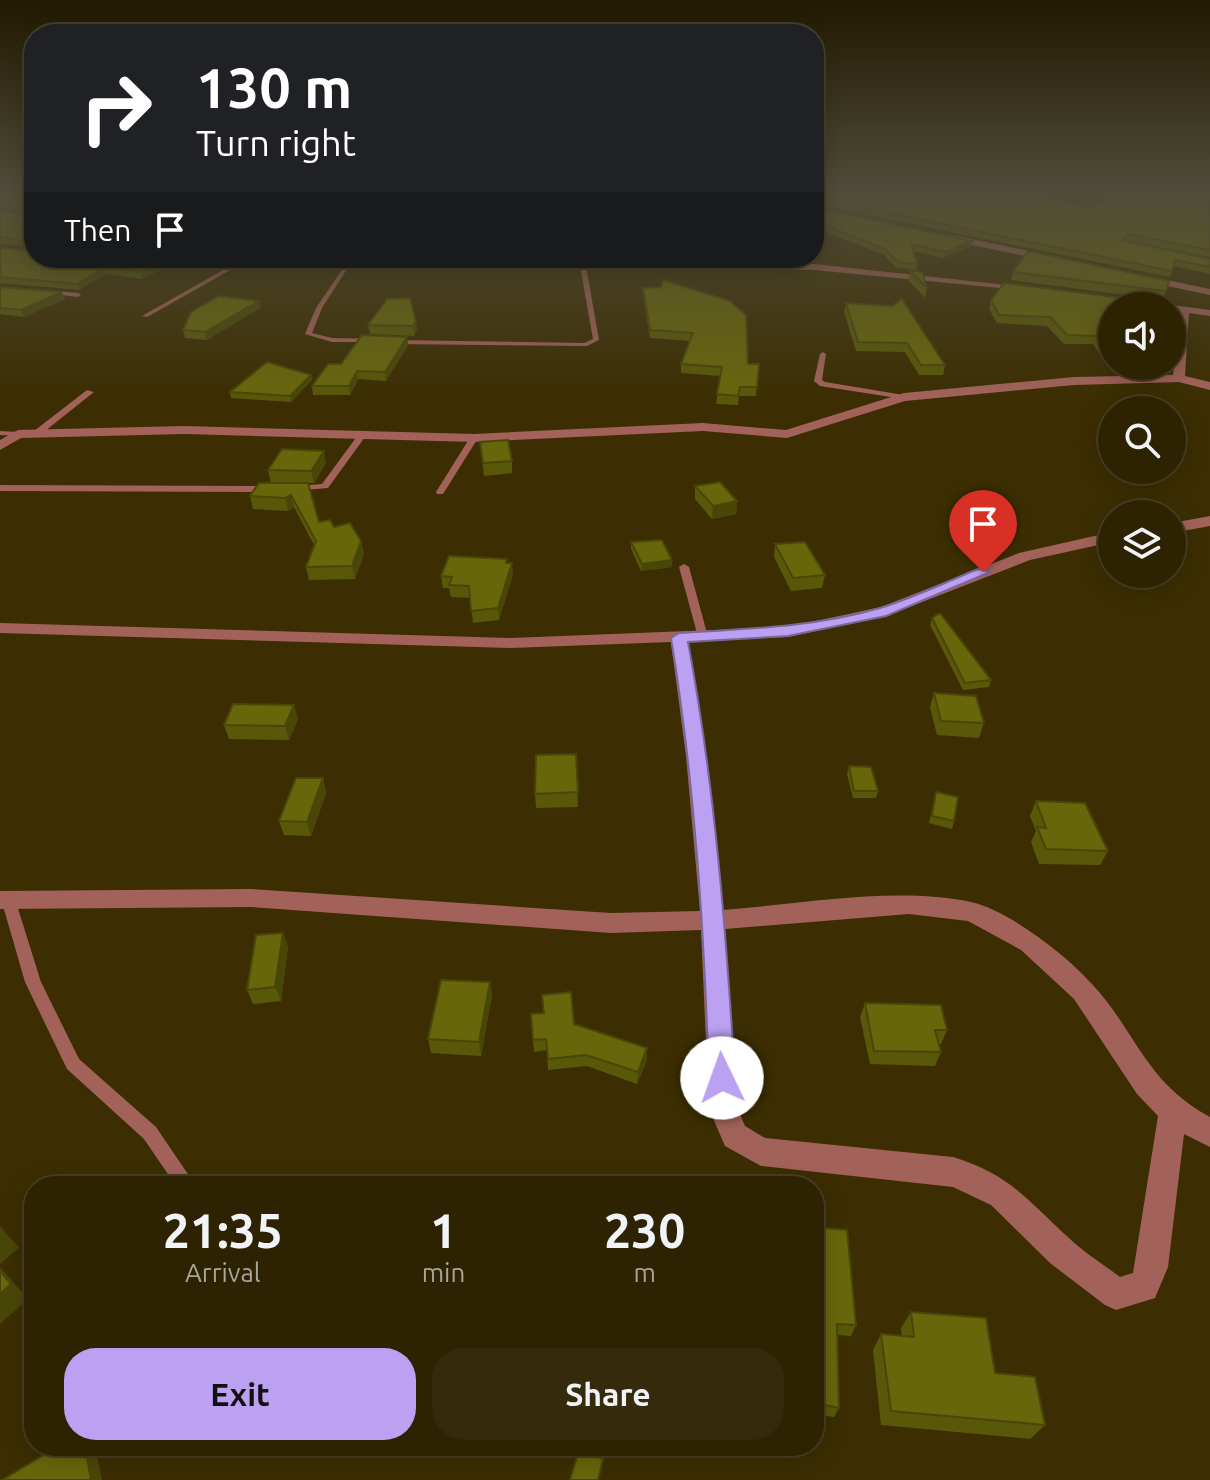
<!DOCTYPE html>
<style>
body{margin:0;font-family:Ubuntu,sans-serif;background:#352a0c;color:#f1f3f6;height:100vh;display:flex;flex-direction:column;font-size:30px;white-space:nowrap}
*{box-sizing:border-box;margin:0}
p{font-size:26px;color:#a7a499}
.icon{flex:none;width:44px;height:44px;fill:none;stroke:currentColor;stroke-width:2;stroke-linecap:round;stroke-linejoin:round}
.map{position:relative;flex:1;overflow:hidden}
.drawer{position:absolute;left:24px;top:1176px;width:800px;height:280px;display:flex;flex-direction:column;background:#2d2202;border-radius:32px;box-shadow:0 4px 20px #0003,0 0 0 2px #483f24}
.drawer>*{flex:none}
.banner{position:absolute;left:24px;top:24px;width:800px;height:244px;border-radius:32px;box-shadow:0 4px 20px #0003,0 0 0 2px #483f24;background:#202124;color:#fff;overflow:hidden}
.buttons{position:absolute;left:1098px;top:292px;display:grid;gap:16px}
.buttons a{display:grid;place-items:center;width:88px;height:88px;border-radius:50%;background:#2d2202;box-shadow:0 4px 20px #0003,0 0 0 2px #483f24;font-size:40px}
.pin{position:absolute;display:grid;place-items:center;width:68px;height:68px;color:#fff;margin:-82px -34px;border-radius:50% 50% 50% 0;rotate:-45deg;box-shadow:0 0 8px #0007}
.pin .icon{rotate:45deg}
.me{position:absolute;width:88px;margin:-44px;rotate:357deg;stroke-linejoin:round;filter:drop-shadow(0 0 6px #0008)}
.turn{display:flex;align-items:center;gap:28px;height:168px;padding:0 40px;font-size:36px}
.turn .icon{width:104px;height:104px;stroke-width:2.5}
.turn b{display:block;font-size:56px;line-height:68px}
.then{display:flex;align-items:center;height:76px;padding:0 40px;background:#0003;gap:16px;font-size:30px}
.eta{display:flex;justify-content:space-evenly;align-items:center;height:136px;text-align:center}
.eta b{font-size:48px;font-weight:600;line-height:56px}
.primary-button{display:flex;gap:16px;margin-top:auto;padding:16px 40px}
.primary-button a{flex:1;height:92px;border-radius:32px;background:#bca0f2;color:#111;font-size:32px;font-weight:600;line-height:92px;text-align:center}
.primary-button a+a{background:#352a0c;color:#f1f3f6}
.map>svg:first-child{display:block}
</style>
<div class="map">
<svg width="1210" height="1480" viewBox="0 0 1210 1480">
<rect width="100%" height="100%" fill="#3c2e02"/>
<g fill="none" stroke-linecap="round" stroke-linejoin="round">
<path fill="#a26259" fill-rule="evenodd" d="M239 261 241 264 147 317 142 316Z
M348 261 351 263 322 308 312 333 332 338 374 339 376 340V342H332L305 334 316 308Z
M583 264 586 266 599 340 587 346 393 344 390 342 393 340 584 343 593 339 580 266Z
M47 290 78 293 81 295 78 297 45 293Z
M823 352 826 354 822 380 825 382 904 395 908 397 904 399 820 386 814 381 820 354Z
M87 390 94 392 40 435H34V431Z
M0 431 18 432 22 434 18 436 0 435Z
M358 435 365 437 328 488 292 491V487L295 486 322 484Z
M471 436 478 438 443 494H437L436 492Z
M0 485 269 486 273 489 269 492 0 491Z
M684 564 689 567 708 637 707 639H699L698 637 679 567Z
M8 893 13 895 15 899 41 982 79 1059 156 1127 196 1186H176L144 1139 67 1069 25 982 1 899 3 895Z"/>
<path fill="#a26259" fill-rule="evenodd" d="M947 234 1053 256 1058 259 1053 262 944 239Z
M119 258 814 264 1035 288 1030 291 814 270 239 266Z
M1143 275 1210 289V295L1140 280Z
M1113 297 1161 303 1166 306 1109 302Z
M1172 305 1210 310V316L1189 313 1185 376 1210 382V390L1179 382 1074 385 905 401 787 438 703 431 474 442 184 434 21 438 0 450V440L18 430 184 426 474 434 703 423 786 430 904 393 1074 377 1173 375 1179 312 1172 311V306H1168Z
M1210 516V526L1172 533V523Z
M1112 532V542L1030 560 886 616 788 637 688 641 706 756 723 910C802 904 894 886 971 902 1008 910 1066 955 1091 983 1137 1032 1144 1081 1210 1117V1147L1184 1134 1168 1267 1155 1298 1116 1310 1105 1305 1050 1263 991 1205 953 1187 761 1166 725 1146 709 1109 701 930 611 933 251 907 0 909V891L251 889 611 913 700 911 686 756 671 642 511 648 0 633V623L511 638 788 627 881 607 1019 553ZM909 914 968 921 1021 950 1074 999 1137 1094 1158 1116 1133 1273 1120 1277C1103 1264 1085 1253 1070 1239 1027 1200 1011 1175 953 1157L765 1138 745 1126 737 1108 725 929Z"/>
</g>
<path fill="#595809" d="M0 189H34V258H172L174 264 142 279 106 274 79 290 0 283V248L32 251 33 247 0 244V210L34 216V214L0 208Z
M814 189H1026L1019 192 1087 208 1210 189V257L1126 241 1210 259V274L1174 266 1170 277 814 204Z
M814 207 972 241 970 247 943 258 914 251 917 264 916 270 897 268 884 255 814 227Z
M590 258H613L611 261H590Z
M910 271 927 288 925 298 908 280Z
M1013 272 1169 281 1163 300 1011 280Z
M0 287 62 292 65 299 24 317 0 314Z
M643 288 748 364H759L756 396H739L738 405 716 404 720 376 681 373V364L690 341 650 338 643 296Z
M410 298 417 330 414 336 370 334 368 325Z
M991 300 1112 306V358H1102L1093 344H1064L1047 326 997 323 989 309Z
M259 301 260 308 207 340 185 338 183 330Z
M846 303 945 365 943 375H919L905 352 856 351 844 312Z
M407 337 408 345 386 381 358 379 350 395H313L312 386 341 364Z
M311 375 312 380 291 402 231 398 230 392Z
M480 442 512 461V473L484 476Z
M326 463 314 483H308L319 522 334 527 361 541 364 554 355 579 309 580 306 567 314 545 294 507 288 511 253 509 250 496 271 483 268 470Z
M695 486 737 501 736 514 712 519 695 499Z
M631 542 672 560V567L641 571 631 549Z
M775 544 825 575 822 588 791 591 774 557Z
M507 563 513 574 499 620 473 623 470 598 451 597 449 588H443L441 576Z
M932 618 991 680 989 687 963 690 930 625Z
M934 693 984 723 979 738 937 735 930 707Z
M298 719 289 740 229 739 224 725Z
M576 754 578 807 536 808 535 794Z
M849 766 878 791 876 798H853L847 774Z
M323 778 326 793 311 836 284 835 279 821Z
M936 792 954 821 952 829 929 823Z
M1036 801 1108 851 1100 865 1039 864 1031 842 1036 831 1030 816Z
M283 933 288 947 281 1001 253 1004 247 990Z
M492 996 481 1056 431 1053 428 1039Z
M865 1003 947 1030 941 1044H938L941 1052 935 1066 870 1064 860 1017Z
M574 1024 647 1060 637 1084 587 1066 548 1070 547 1050 534 1052 533 1040Z
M814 1227 856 1325 851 1336 837 1335 839 1408 834 1417 814 1414Z
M911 1312 995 1373 1045 1425 1030 1439 881 1425 873 1350 881 1334 902 1336 901 1328Z"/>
<path fill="#494708" d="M972 241 970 247 943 258 945 252Z
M172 258 174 264 142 279 140 272Z
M104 268 106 274 79 290 77 284Z
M62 292 65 299 24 317 21 310Z
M259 301 260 308 207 340 205 332Z
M416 321 417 330 414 336 413 326Z
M407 337 408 345 386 381 385 372Z
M357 371 358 379 350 395 349 386Z
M311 375 312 380 291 402 290 396Z
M324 451 326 463 314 483 311 471Z
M291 495 294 507 288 511 285 498Z
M737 501 736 514 712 519 713 506Z
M361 541 364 554 355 579 352 566Z
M672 560V567L641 571 642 564Z
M512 563 513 574 499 620 498 608Z
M294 705 298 719 289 740 285 726Z
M323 778 326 793 311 836 307 822Z
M283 933 288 947 281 1001 275 987Z
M490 982 492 996 481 1056 479 1042Z
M647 1048V1060L637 1084 638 1072Z
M0 1226 19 1248 0 1264Z
M0 1267 28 1299 0 1324Z
M85 1446H95L102 1480H91Z"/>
<path fill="#68660b" stroke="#494708" stroke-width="2" d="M0 189H34V242L0 237V210L34 216 33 208 0 202Z
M814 189H1011L1087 208 1102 202 1110 189H1210V250L1128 234 1123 240 1210 259V267L1175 260 1172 271 815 198 814 199Z
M814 207 972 241 945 252 912 244 917 264 898 262 885 249 814 221Z
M34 244V258H172L140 272 104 268 77 284 0 277V248L32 251Z
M1028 251 1169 281 1166 291 1013 272Z
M910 271 922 272 927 288Z
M663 280 730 301 746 315 748 364H759L757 387H740L738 396 717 394 722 367 681 364 693 333 650 330 643 288 661 287Z
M1004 283 1137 300 1140 306H1112V316H1108L1112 321V349H1105L1096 336 1067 335 1050 317 999 315 991 300Z
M0 287 62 292 21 310 0 308Z
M219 296 259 301 205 332 183 330 191 312Z
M410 298 416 321 413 326 368 325 387 299Z
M902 299 945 365H921L907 343 858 342 846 303 892 306Z
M362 335 407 337 385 372 357 371 349 386H312L328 364H341Z
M267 362 311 375 290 396 230 392Z
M508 440 512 461 483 463 480 442Z
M282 449 324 451 311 471 268 470Z
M720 482 737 501 713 506 695 486Z
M259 483H308L319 522 330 520 334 527 350 523 361 541 352 566 306 567 316 541 291 495 285 498 250 496Z
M662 540 672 560 642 564 631 542Z
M805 542 825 575 793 578 775 544Z
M449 556 507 559 506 563H512L498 608 471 611 469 586 449 585 452 577 441 576Z
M940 613 991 680 965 683 932 618Z
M934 693 976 696 984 723 941 721Z
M233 704 294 705 285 726 224 725Z
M576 754 578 792 535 794 536 755Z
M849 766 871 767 878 791H854Z
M296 778H323L307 822 279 821Z
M936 792 958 797 954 821 932 816Z
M1036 801 1085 803 1108 851 1046 849 1037 827 1046 828Z
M283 933 275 987 247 990 256 935Z
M441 980 490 982 479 1042 428 1039Z
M571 992 574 1024 647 1048 638 1072 586 1055 548 1059 546 1039 533 1040 531 1014 544 1013 542 995Z
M865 1003 941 1005 947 1030H935L941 1052 874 1051Z
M814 1227 847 1230 856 1325 837 1324 839 1408 814 1403Z
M0 1271 11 1284 0 1294Z
M911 1312 986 1318 995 1373 1035 1377 1045 1425 891 1411 881 1334 914 1337Z
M59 1446H85L91 1480H2Z
M579 1450 603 1459 598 1480H570Z"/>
<linearGradient id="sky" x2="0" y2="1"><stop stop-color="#211901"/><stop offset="0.48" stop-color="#504c39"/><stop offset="1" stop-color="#504c39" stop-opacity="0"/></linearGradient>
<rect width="1210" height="397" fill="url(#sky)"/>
<path fill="#bca0f2" stroke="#7a689d" stroke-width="2" d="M978 569 990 572 886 616 788 636 688 642C715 787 726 931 735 1078L731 1086 722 1089 713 1086 709 1078C704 930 695 784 671 638L679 633C747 629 815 627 880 608 913 598 946 582 978 569Z"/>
</svg>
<div class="buttons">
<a><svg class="icon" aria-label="sound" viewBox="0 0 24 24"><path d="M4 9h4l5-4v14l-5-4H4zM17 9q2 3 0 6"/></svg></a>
<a><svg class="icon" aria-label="search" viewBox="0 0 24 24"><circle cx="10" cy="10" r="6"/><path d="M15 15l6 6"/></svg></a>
<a><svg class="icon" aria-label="layers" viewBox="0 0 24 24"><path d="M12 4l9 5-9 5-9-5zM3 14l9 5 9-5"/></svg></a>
</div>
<div class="pin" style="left:983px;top:572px;background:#d93025"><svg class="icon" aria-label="arrive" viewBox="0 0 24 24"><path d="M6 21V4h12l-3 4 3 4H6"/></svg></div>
<svg class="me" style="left:722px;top:1078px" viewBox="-20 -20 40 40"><circle r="19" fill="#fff"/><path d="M0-13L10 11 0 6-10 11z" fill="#bca0f2"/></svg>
<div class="banner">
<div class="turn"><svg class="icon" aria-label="right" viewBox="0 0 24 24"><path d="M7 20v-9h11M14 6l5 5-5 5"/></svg><div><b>130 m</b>Turn right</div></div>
<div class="then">Then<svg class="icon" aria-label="arrive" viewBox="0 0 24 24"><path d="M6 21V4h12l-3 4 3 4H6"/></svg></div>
</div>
<section class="drawer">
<div class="eta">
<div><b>21:35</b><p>Arrival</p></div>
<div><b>1</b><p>min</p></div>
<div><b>230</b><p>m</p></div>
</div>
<div class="primary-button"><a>Exit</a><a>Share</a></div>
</section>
</div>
